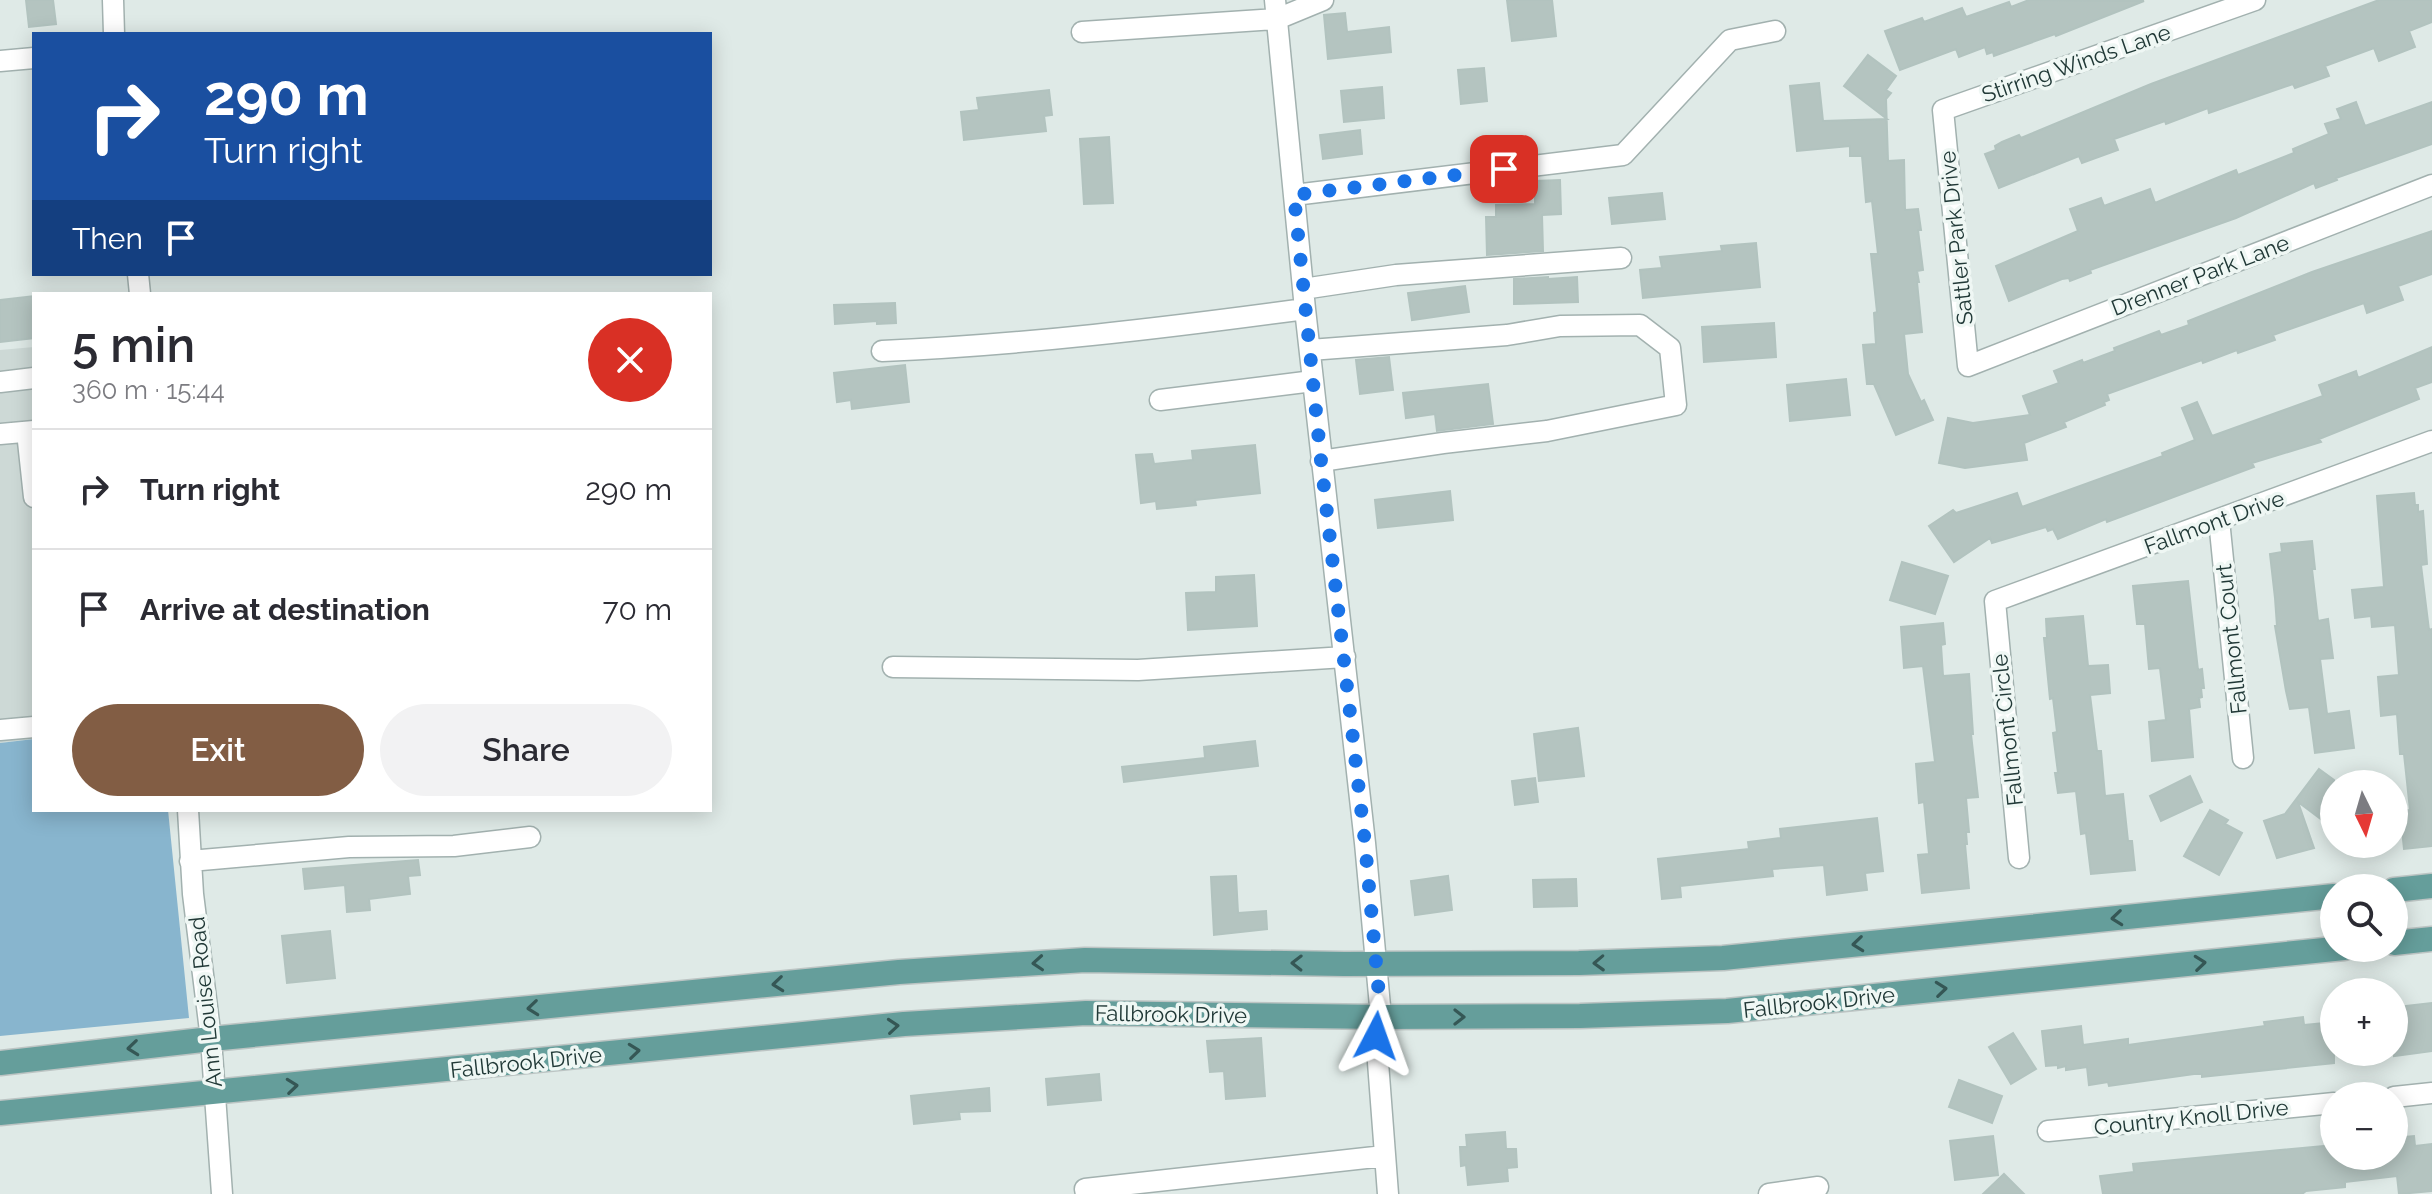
<!DOCTYPE html>
<meta charset="utf-8">
<style>
body{margin:0;font-family:Raleway,sans-serif;background:#f2f2f3;color:#2b2b33;height:100vh;display:flex;flex-direction:column;font-size:30px;white-space:nowrap}
*{box-sizing:border-box;margin:0}
p{font-size:26px;color:#7c7c81}
.icon{flex:none;width:44px;height:44px;fill:none;stroke:currentColor;stroke-width:2;stroke-linecap:round;stroke-linejoin:round}
.map{position:relative;flex:1;overflow:hidden}
.sheet{position:absolute;left:32px;top:292px;width:680px;height:520px;display:flex;flex-direction:column;background:#fff;border-radius:0px;box-shadow:0 4px 20px #0003}
.sheet>*{flex:none}
.banner{position:absolute;left:32px;top:32px;width:680px;height:244px;border-radius:0px;box-shadow:0 4px 20px #0003;background:#1a4fa0;color:#fff;overflow:hidden}
.needle{width:52px;rotate:175deg}
.tools{position:absolute;left:2320px;top:770px;display:grid;gap:16px}
.tools a{display:grid;place-items:center;width:88px;height:88px;border-radius:50%;background:#fff;box-shadow:0 4px 20px #0003;font-size:40px}
.pin{position:absolute;display:grid;place-items:center;width:68px;height:68px;color:#fff;margin:-34px;border-radius:16px;box-shadow:0 4px 12px #0006}
.me{position:absolute;width:88px;margin:-44px;rotate:4deg;stroke-linejoin:round;filter:drop-shadow(0 0 6px #0008)}
.turn{display:flex;align-items:center;gap:28px;height:168px;padding:0 40px;font-size:36px}
.turn .icon{width:104px;height:104px;stroke-width:2.5}
.turn b{display:block;font-size:56px;line-height:68px}
.then{display:flex;align-items:center;height:76px;padding:0 40px;background:#0003;gap:16px;font-size:30px}
.round{display:grid;place-items:center;flex:none;width:84px;height:84px;border-radius:42px;background:#f2f2f3}
.summary{display:flex;align-items:center;justify-content:space-between;height:136px;padding:0 40px}
h1{font-size:48px;font-weight:600;line-height:60px}
.primary-button{display:flex;gap:16px;margin-top:auto;padding:16px 40px}
.primary-button a{flex:1;height:92px;border-radius:48px;background:#825d44;color:#fff;font-size:32px;font-weight:600;line-height:92px;text-align:center}
.primary-button a+a{background:#f2f2f3;color:#2b2b33}
ul{padding:0;list-style:none}
li{display:flex;align-items:center;gap:24px;height:120px;padding:0 40px;border-top:2px solid #e1e1e2}
li div{flex:1}
li b{display:block;font-size:30px}
li em{font-style:normal}
.map>svg:first-child{display:block}
</style>
<div class="map">
<svg width="2432" height="1194" viewBox="0 0 2432 1194">
<rect width="100%" height="100%" fill="#dfeae7"/>
<path fill="#cdd9d6" d="M34 347V739L0 743V350Z"/>
<path fill="#88b5ce" d="M34 739V810H168L189 1018 0 1036V743Z"/>
<path fill="#b4c4c0" stroke="#b2c3bf" stroke-width="2" d="M26 0H53L56 24 29 27Z
M1507 0H1552L1556 36 1512 41Z
M2029 0 2144 1 2056 36 2055 34 1994 56 1993 52 1987 54 1985 47 1959 57 1956 49 1900 70 1885 31 1922 18 1924 22 1962 8 1966 17 2009 2 2011 7Z
M2379 0H2432V22L2409 31 2415 47 2379 61 2374 48 2325 66 2329 76 2295 88 2293 84 2209 113 2208 108 2166 124 2165 121 2114 139 2118 150 2082 163 2079 156 1999 188 1985 154 1996 150 1995 146 2002 142 2019 135 2021 138 2151 84Z
M1345 13 1347 32 1389 27 1391 52 1328 59 1324 15Z
M1868 55 1896 76 1886 90 1891 93 1886 99 1888 161 1904 160 1905 210 1918 209 1921 230H1918L1923 270 1917 271 1919 282H1917L1922 332 1904 334 1908 374 1921 402 1924 400 1933 420 1896 435 1874 384H1867L1863 345 1876 344 1874 313 1877 312 1871 254H1878L1872 201 1866 202 1862 156H1850V146L1797 151 1790 86 1819 83 1823 121 1887 119 1844 86Z
M1484 68 1487 101 1461 104 1458 70Z
M1382 87 1384 118 1344 122 1341 91Z
M1049 90 1052 115 1044 116 1046 131 964 140 961 112 979 110 977 98Z
M2356 102 2365 126 2432 102V144L2336 178 2337 180 2316 188 2314 183 2236 218 2090 270 2091 273 2070 281 2069 278 2062 279 2009 301 1996 266 2078 231 2070 209 2101 198 2104 206 2150 189 2155 203 2236 170 2238 175 2294 153 2293 149 2329 134 2325 124 2341 119 2337 109Z
M1360 130 1362 154 1323 159 1320 135Z
M1109 137 1113 203 1084 204 1080 139Z
M1560 180 1561 214 1542 215 1543 251 1487 255 1486 217H1496V205L1535 204V181Z
M1662 193 1665 219 1612 224 1609 198Z
M2432 231V274L2398 286 2403 300 2367 313 2364 303 2273 335 2275 340 2238 353 2237 350 2203 363 2202 360 2107 394 2109 400 2104 402 2105 405 2064 422 2066 427 2024 443 2027 460 1965 468 1939 463 1948 418 1973 423 2030 415 2023 396 2059 383 2054 371 2082 360 2083 363 2115 351 2114 348 2159 331 2161 335 2189 325 2188 321 2312 272Z
M1756 243 1760 287 1643 298 1640 270 1662 268 1660 257 1722 251 1721 246Z
M1548 277V279L1577 277 1578 302 1514 304V279Z
M1465 286 1469 312 1412 320 1408 293Z
M34 296V338L0 342V300Z
M895 303 896 323 877 324V321L835 324 834 305Z
M1774 323 1776 357 1704 362 1702 327Z
M2432 347V382L2415 388 2419 399 2319 439 2321 442 2252 463 2254 467 2107 522 2106 519 2058 539 2053 529 2048 531 2046 527 1992 543 1990 538 1954 562 1929 526 1953 510 1956 513 2017 493 2022 507 2163 456 2162 453 2195 440 2182 408 2197 402 2212 436 2323 396 2319 385 2356 371 2358 378Z
M1389 357 1393 390 1360 394 1356 360Z
M905 365 909 402 852 409 851 400 837 402 834 373Z
M1846 379 1850 415 1790 421 1787 385Z
M1488 384 1493 424 1437 431 1435 414 1406 418 1403 393Z
M1255 445 1260 493 1195 500 1196 505 1157 509 1156 501 1141 503 1136 455 1152 454 1154 464 1193 460 1192 451Z
M1450 491 1453 520 1378 528 1375 500Z
M2414 493 2415 505H2418V512L2423 511 2427 564 2421 565 2429 630 2432 629V846L2404 849 2400 811 2410 810 2404 754H2400L2397 714 2381 716 2378 677 2399 675 2395 625 2372 627 2371 616 2355 618 2352 590 2384 587 2377 496Z
M2312 541 2315 569H2312L2318 621 2328 619 2333 658 2320 659 2327 714 2349 711 2354 748 2315 753 2309 707 2290 709 2286 691 2275 626H2277L2275 598 2270 554 2282 552 2281 544Z
M1902 562 1948 576 1935 614 1890 600Z
M1254 575 1257 626 1188 630 1186 593 1216 592V577Z
M2188 581 2198 670 2202 669 2204 688H2201L2202 697 2199 698 2200 707 2189 709 2193 757 2152 761 2149 722 2166 720 2160 668 2149 669 2145 624H2137L2133 586Z
M2083 616 2088 666 2108 665 2110 693 2090 695 2097 751H2101L2105 796 2123 794 2128 841H2132L2135 870 2091 874 2086 833 2081 834 2076 791 2058 793 2055 773H2058L2053 733 2057 732 2053 698 2050 699 2044 638H2047L2046 619Z
M1943 623 1945 644 1941 645 1943 676 1969 674 1973 734H1971L1978 797 1966 798 1969 832H1966L1967 844H1965L1969 888 1922 893 1918 855 1929 854 1924 802 1919 803 1916 764 1935 762 1923 666 1904 668 1901 627Z
M1578 728 1584 776 1539 781 1534 734Z
M1255 741 1258 766 1124 782 1122 767 1205 758 1204 747Z
M2319 769 2334 780V829L2298 802 2314 848 2277 858 2264 821 2285 814Z
M2190 776 2202 802 2161 821 2150 796Z
M1535 778 1538 802 1515 805 1512 781Z
M2210 810 2228 820 2225 824 2242 833 2219 875 2184 856Z
M1877 818 1883 871 1865 873 1867 890 1827 895 1824 865 1772 869 1773 876 1680 886 1681 897 1662 899 1658 859 1749 849 1748 842 1781 838 1780 829Z
M418 860 420 875 408 876 410 894 369 899 370 910 347 912 345 885 305 889 303 869Z
M1236 876 1238 913 1266 911 1267 929 1214 935 1211 877Z
M1448 876 1452 910 1415 915 1411 881Z
M1576 879 1577 906 1534 907 1533 880Z
M330 931 335 978 287 983 282 936Z
M2432 1003V1051L2394 1056V1021L2399 1020 2398 1007Z
M2303 1017 2304 1025 2334 1022V1063L2202 1077V1074H2194L2109 1086 2108 1082 2089 1085 2087 1067 2066 1070V1066L2058 1068V1065L2046 1066 2042 1031 2081 1026 2083 1045 2128 1039V1045L2265 1026 2264 1022Z
M2013 1033 2036 1069 2011 1084 1989 1047Z
M1261 1038 1265 1096 1226 1099 1224 1071 1210 1072 1207 1041Z
M1099 1074 1101 1100 1048 1105 1046 1079Z
M1959 1080 2002 1096 1992 1123 1949 1107Z
M989 1088 990 1111 959 1112 960 1119 914 1124 911 1096Z
M1505 1132 1506 1149H1516L1517 1167 1507 1168 1508 1181 1468 1185 1466 1165 1461 1166 1460 1147H1467L1466 1135Z
M1993 1136 1998 1175 1955 1180 1950 1141Z
M2414 1136 2415 1146 2432 1144V1191L2399 1194 2397 1176 2345 1182V1187L2306 1191 2302 1194H2103L2100 1176 2134 1172 2133 1164 2334 1145V1156H2394V1138Z
M2004 1174 2024 1194H1983Z"/>
<g fill="none" stroke-linecap="round" stroke-linejoin="round">
<g stroke="#a2b1af" stroke-width="23">
<path id="minor" d="M113 0 114 34
M1275 0 1305 309 1365 843 1381 1017 1376 1036 1388 1194
M2255 0 1943 110 1968 366 2432 185
M1082 32 1277 19 1323 0
M0 61 34 58
M1294 195 1623 155 1730 40 1775 31
M138 274 140 294
M1303 289 1396 275 1621 258
M1310 350 1507 335 1560 326 1640 325 1670 348 1676 405 1547 431 1443 443 1321 461
M882 351C1023 345 1165 328 1305 309
M0 382 34 378
M1160 400 1313 381
M27 432 34 497
M0 434 34 431
M2219 520 2243 758
M893 667 1138 670 1345 657
M0 730 34 727
M188 810 193 894 211 1039 222 1194
M2019 858 1995 601 2432 441
M190 861 349 847 454 846 530 837
M2394 1097 2432 1093
M2048 1131 2334 1103
M1086 1194 1085 1189 1384 1156
M1769 1194 1818 1187"/>
</g>
<g stroke="#bcc4c3" stroke-width="27">
<path id="major" d="M2394 890 2432 886
M2394 943 2432 939
M0 1063 211 1039 899 972 1085 960 1344 964 1579 963 1723 958 2334 896
M0 1113 904 1024 1086 1013 1381 1017 1580 1016 1727 1011 2344 948"/>
</g>
<use href="#minor" stroke="#fff" stroke-width="20"/>
<use href="#major" stroke="#659e9b" stroke-width="24"/>
</g>
<defs><path id="oneway-chevron" d="M-2-3.5L2.5 0L-2 3.5" fill="none" stroke-width="1.6" stroke-linecap="round" stroke-linejoin="round" transform="scale(2)"/></defs>
<g stroke="#355755">
<use href="#oneway-chevron" transform="translate(2117 918) rotate(174)"/>
<use href="#oneway-chevron" transform="translate(1858 944) rotate(174)"/>
<use href="#oneway-chevron" transform="translate(1038 963) rotate(176)"/>
<use href="#oneway-chevron" transform="translate(1297 963) rotate(-179)"/>
<use href="#oneway-chevron" transform="translate(1599 963) rotate(178)"/>
<use href="#oneway-chevron" transform="translate(2200 963) rotate(-6)"/>
<use href="#oneway-chevron" transform="translate(778 984) rotate(174)"/>
<use href="#oneway-chevron" transform="translate(1941 989) rotate(-6)"/>
<use href="#oneway-chevron" transform="translate(533 1008) rotate(174)"/>
<use href="#oneway-chevron" transform="translate(1459 1017)"/>
<use href="#oneway-chevron" transform="translate(893 1026) rotate(-5)"/>
<use href="#oneway-chevron" transform="translate(133 1048) rotate(174)"/>
<use href="#oneway-chevron" transform="translate(634 1051) rotate(-6)"/>
<use href="#oneway-chevron" transform="translate(292 1086) rotate(-6)"/>
</g>
<g fill="none" stroke-linecap="round" stroke-linejoin="round">
<path stroke="#1a73e8" stroke-width="14" stroke-dasharray="0 25.2" d="M1376 1036 1381 1017 1365 843 1321 461 1294 195 1504 169"/>
</g>
<g text-anchor="middle" stroke-width="7" stroke-linejoin="round" paint-order="stroke">
<g font-size="22" fill="#213937" stroke="#eff7f4">
<text transform="translate(2076 63) rotate(-19)" y="8">Stirring Winds Lane</text>
<text transform="translate(1956 238) rotate(-96)" y="8">Sattler Park Drive</text>
<text transform="translate(2200 275) rotate(-21)" y="8">Drenner Park Lane</text>
<text transform="translate(2214 522) rotate(-20)" y="8">Fallmont Drive</text>
<text transform="translate(2231 639) rotate(-96)" y="8">Fallmont Court</text>
<text transform="translate(2007 730) rotate(-96)" y="8">Fallmont Circle</text>
<text transform="translate(205 1002) rotate(-96)" y="8">Ann Louise Road</text>
<text transform="translate(1819 1002) rotate(-6)" y="8">Fallbrook Drive</text>
<text transform="translate(1171 1014) rotate(1)" y="8">Fallbrook Drive</text>
<text transform="translate(526 1062) rotate(-6)" y="8">Fallbrook Drive</text>
<text transform="translate(2191 1117) rotate(-6)" y="8">Country Knoll Drive</text>
</g>
</g>
</svg>
<div class="tools">
<a><svg class="needle" viewBox="-14 -14 28 28"><path d="M0-13l5 13h-10z" fill="#e53935"/><path d="M0 13l5-13h-10z" fill="#7c7c81"/></svg></a>
<a><svg class="icon" aria-label="search" viewBox="0 0 24 24"><circle cx="10" cy="10" r="6"/><path d="M15 15l6 6"/></svg></a>
<a>+</a>
<a>−</a>
</div>
<div class="pin" style="left:1504px;top:169px;background:#d93025"><svg class="icon" aria-label="arrive" viewBox="0 0 24 24"><path d="M6 21V4h12l-3 4 3 4H6"/></svg></div>
<svg class="me" style="left:1376px;top:1036px" viewBox="-20 -20 40 40"><path d="M0-17L14 15 0 8-14 15z" fill="#1a73e8" stroke="#fff" stroke-width="4"/></svg>
<div class="banner">
<div class="turn"><svg class="icon" aria-label="right" viewBox="0 0 24 24"><path d="M7 20v-9h11M14 6l5 5-5 5"/></svg><div><b>290 m</b>Turn right</div></div>
<div class="then">Then<svg class="icon" aria-label="arrive" viewBox="0 0 24 24"><path d="M6 21V4h12l-3 4 3 4H6"/></svg></div>
</div>
<section class="sheet">
<div class="summary"><div><h1>5 min</h1><p>360 m · 15:44</p></div><a class="round" style="background:#d93025;color:#fff"><svg class="icon" aria-label="close" viewBox="0 0 24 24"><path d="M6 6l12 12M18 6L6 18"/></svg></a></div>
<ul>
<li><svg class="icon" aria-label="right" viewBox="0 0 24 24"><path d="M7 20v-9h11M14 6l5 5-5 5"/></svg><div><b>Turn right</b></div><em>290 m</em></li>
<li><svg class="icon" aria-label="arrive" viewBox="0 0 24 24"><path d="M6 21V4h12l-3 4 3 4H6"/></svg><div><b>Arrive at destination</b></div><em>70 m</em></li>
</ul>
<div class="primary-button"><a>Exit</a><a>Share</a></div>
</section>
</div>
